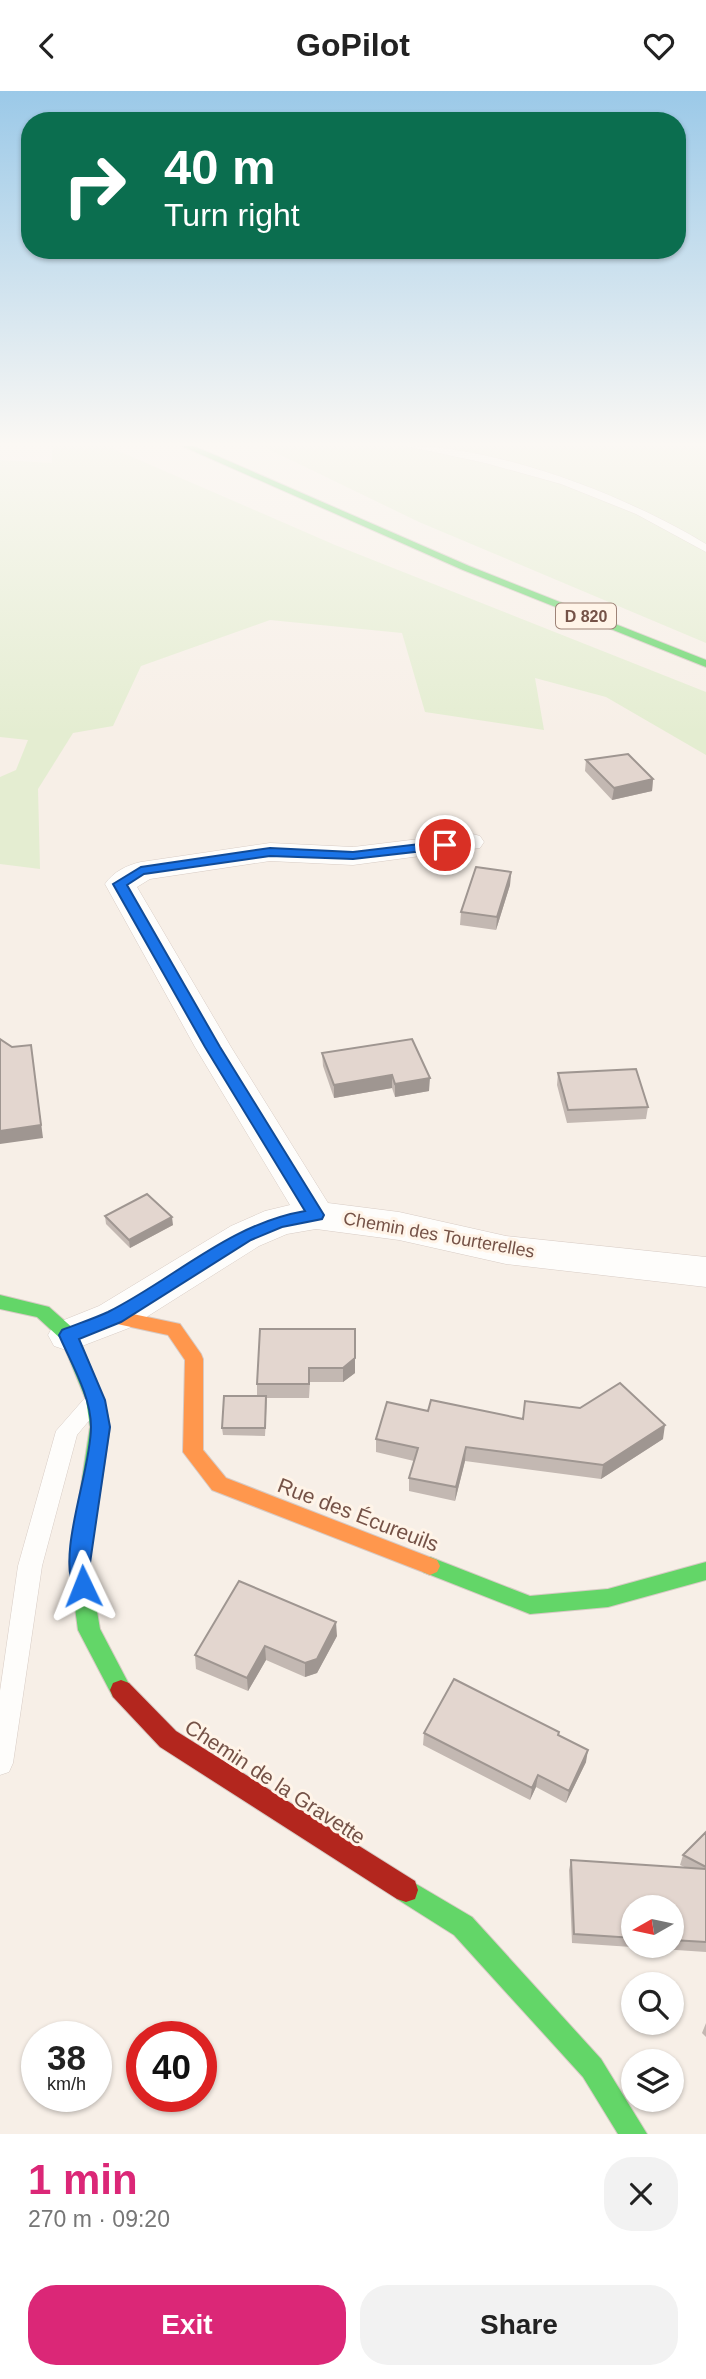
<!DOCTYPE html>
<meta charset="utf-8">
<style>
body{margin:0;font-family:Helvetica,sans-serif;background:#f2f2f2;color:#222;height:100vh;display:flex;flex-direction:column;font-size:26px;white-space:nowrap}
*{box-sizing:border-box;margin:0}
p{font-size:23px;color:#767676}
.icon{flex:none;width:38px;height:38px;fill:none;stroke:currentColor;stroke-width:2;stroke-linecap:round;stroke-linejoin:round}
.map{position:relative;height:2043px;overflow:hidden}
.details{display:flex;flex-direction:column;background:#fff;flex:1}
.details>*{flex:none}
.banner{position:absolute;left:21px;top:21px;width:665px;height:147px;border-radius:28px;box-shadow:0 2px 5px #0004;background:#0b6e4f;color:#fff;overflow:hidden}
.needle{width:46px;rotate:261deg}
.tools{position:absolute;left:621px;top:1804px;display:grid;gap:14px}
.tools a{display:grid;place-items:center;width:63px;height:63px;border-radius:50%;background:#fff;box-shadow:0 2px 5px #0004;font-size:35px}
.speed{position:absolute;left:21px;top:1930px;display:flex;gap:14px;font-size:35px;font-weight:700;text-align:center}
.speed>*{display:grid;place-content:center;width:91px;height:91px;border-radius:50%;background:#fff;box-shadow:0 2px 5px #0004;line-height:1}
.speed small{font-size:18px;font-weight:400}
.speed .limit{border:10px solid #d22;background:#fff;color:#111}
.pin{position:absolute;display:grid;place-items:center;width:60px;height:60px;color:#fff;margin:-30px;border:4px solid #fff;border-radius:50%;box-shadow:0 2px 7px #0007}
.me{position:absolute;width:77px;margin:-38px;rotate:358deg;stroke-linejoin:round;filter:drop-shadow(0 0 5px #0008)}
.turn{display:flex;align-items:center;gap:24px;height:147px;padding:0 28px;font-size:32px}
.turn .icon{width:91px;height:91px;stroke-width:2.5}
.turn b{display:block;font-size:49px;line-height:60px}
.round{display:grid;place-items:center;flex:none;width:74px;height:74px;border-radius:28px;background:#f2f2f2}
.head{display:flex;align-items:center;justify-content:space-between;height:119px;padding:0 28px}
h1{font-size:42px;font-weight:800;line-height:52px;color:#db2777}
.primary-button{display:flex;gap:14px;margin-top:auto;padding:14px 28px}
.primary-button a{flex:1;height:80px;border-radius:28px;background:#db2777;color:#fff;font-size:28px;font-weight:800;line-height:80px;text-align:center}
.primary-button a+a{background:#f2f2f2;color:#222}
header{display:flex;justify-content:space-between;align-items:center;height:91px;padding:0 28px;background:#fff;font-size:32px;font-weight:800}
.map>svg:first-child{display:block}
</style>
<header><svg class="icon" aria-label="back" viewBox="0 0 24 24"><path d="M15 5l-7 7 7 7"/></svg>GoPilot<svg class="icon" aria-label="heart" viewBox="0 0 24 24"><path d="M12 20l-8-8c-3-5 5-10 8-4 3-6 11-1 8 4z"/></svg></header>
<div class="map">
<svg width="706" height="2043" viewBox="0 0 706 2043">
<rect width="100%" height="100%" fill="#f7efe7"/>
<path fill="#e4edd1" d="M52 355H107L335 454 706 601V664L606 606 535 587 544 639 425 621 402 542 270 529 141 575 113 635 73 642 38 698 40 778 0 773V686L16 679 28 649 0 646V369L52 372Z
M262 355H706V552L419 431Z"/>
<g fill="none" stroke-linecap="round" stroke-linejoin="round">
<g stroke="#d8ccc5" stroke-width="1">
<path id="lane" d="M406 355C499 355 627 405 706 453V461L636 423 561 393 485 372Z
M91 1306 98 1308 102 1314 77 1344 42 1475 13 1672 9 1681 0 1684V1600L18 1475 56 1340 84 1308Z"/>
</g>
<g stroke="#d8ccc5" stroke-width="1">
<path id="street" d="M469 742 480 745 484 751 480 757 353 774 270 770 150 788 137 796 231 956 328 1112 399 1121 506 1145 706 1166V1196L506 1173 399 1149 316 1138 287 1143 259 1155 129 1237 69 1260 54 1255 48 1244 54 1233 99 1215 231 1135 265 1120 290 1114 195 956 105 793C113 781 127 774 141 771L270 752 353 756Z"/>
</g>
<g stroke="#d7cac4" stroke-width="2">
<path id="fast" d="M182 355H194L469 475 706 569V576L463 479Z
M0 1204 49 1216 75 1239 104 1309 110 1336 89 1473 100 1538 132 1599 129 1606 121 1609 113 1606 78 1539 69 1473 90 1336 86 1309 61 1248 37 1226 0 1218Z
M430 1466 530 1505 608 1498 706 1471V1489L608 1516 530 1523 423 1481 420 1475 423 1469Z
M406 1787 472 1826 601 1968 647 2043H618L583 1986 454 1844 397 1808 394 1799 397 1790Z"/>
</g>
<g stroke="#d7cac4" stroke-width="2">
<path id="slow" d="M114 1219 180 1233 201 1263 203 1268V1359L226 1387 437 1469 440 1475 437 1481 430 1484 423 1481 212 1399 183 1361 185 1269 168 1244 108 1231 105 1226 108 1221Z"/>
</g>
<g stroke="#d7cac4" stroke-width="2">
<path id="jam" d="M121 1589 129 1592 176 1640 415 1790 418 1799 415 1808 406 1811 397 1808 160 1656 113 1606 110 1599 113 1592Z"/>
</g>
<use href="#lane" fill="#fefdfb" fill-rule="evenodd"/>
<use href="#street" fill="#fefdfb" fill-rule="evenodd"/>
<use href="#fast" fill="#63d668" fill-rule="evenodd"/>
<use href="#slow" fill="#ff974d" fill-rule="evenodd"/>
<use href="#jam" fill="#b3261e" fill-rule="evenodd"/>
</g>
<path fill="#c3b8b2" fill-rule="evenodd" d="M586 669 653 688 652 700 612 709 585 680Z
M511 781 510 794 496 839 460 834 461 821Z
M412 948 429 1000 395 1006 392 997 334 1007 323 975 322 962Z
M558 982 648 1016 646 1028 567 1032 557 994Z
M105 1125 173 1134 130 1157 106 1133Z
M260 1238 355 1282 343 1291H310L309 1307H267L265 1345 223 1344 222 1337 257 1305V1293Z
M428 1320 523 1328 663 1348 601 1388 465 1370 455 1410 409 1400V1387L414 1370 376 1361V1348Z
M337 1545 317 1582 305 1586 266 1569 248 1600 196 1578 195 1564Z
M424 1642 558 1644 586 1671 566 1712 536 1696 530 1709 423 1654Z
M706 1741V1861L572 1852 569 1779 571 1769 687 1777 680 1774 683 1764ZM634 1816H672V1855H634Z
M706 1932V1946L702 1942Z"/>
<path fill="#9f9691" d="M653 688 652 700 612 709 614 697Z
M511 781 510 794 496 839 497 826Z
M31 954 43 1047 0 1053V1040Z
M392 984V997L334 1007V994Z
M430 987 429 1000 395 1006V993Z
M172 1126 173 1134 130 1157 129 1149Z
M355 1267V1282L343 1291V1277Z
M665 1334 663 1348 601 1388 603 1374Z
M466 1356 465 1370 455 1410 456 1396Z
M336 1531 337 1545 317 1582 305 1586V1572Z
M265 1555 266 1569 248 1600 247 1587Z
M588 1659 586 1671 566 1712 569 1700Z
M538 1684 536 1696 530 1709 532 1697Z"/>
<path fill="#e3d6cf" stroke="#9f9691" stroke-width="2" d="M628 663 653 688 614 697 586 669Z
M476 776 511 781 497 826 461 821Z
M0 948 12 956 31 954 41 1034 0 1040Z
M412 948 430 987 395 993 392 984 334 994 322 962Z
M636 978 648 1016 568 1019 558 982Z
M147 1103 172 1126 129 1149 105 1125Z
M260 1238H355V1267L343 1277H309V1293H257Z
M620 1292 665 1334 603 1374 466 1356 456 1396 409 1387 418 1357 376 1348 387 1311 428 1320 431 1309 523 1328 525 1310 580 1317Z
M224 1305H266L265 1337H222Z
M239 1490 336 1531 317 1568 305 1572 265 1555 247 1587 195 1564Z
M454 1588 559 1641 558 1644 588 1659 569 1700 538 1684 532 1697 424 1642Z
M706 1741V1776L683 1764Z
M571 1769 706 1778V1851L672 1849V1816H634V1847L574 1843Z"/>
<linearGradient id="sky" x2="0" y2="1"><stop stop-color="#9bc9e8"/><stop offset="0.55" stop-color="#fbf8f4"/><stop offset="1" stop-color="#fbf8f4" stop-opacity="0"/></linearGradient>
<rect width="706" height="642" fill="url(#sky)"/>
<path fill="#1a73e8" stroke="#114b97" stroke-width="2" d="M445 750 449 751V757L353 768 270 765 144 783 127 794 220 956 324 1124 322 1128 282 1136 251 1149 121 1231 79 1248 105 1309 110 1336 90 1472 93 1495 90 1501 83 1504 75 1501C56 1462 91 1381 91 1336 91 1305 71 1272 59 1244L62 1239C77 1233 93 1228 108 1221 174 1188 229 1133 305 1120L205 956 113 793 141 776 270 757 353 761Z"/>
<g text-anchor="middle" stroke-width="6" stroke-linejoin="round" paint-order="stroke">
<rect fill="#fff4e8" stroke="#9e8377" stroke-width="2" x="556" y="512.5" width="60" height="25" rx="5"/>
<g font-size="16" font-weight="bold" fill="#755247">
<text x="586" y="531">D 820</text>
</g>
<g font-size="18" fill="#755247" stroke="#fff4e8">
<text transform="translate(439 1144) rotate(10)" y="6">Chemin des Tourterelles</text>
</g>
<g font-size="21" fill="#755247" stroke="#fff4e8">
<text transform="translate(358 1424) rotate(21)" y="7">Rue des Écureuils</text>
<text transform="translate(275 1691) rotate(33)" y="7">Chemin de la Gravette</text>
</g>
</g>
</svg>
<div class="tools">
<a><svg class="needle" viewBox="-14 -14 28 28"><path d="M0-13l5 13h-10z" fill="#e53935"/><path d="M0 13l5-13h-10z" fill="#767676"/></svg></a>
<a><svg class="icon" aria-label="search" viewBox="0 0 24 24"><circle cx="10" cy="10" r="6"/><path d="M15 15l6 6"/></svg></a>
<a><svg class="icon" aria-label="layers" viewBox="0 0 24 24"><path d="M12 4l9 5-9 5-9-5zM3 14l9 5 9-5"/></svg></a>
</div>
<div class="speed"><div>38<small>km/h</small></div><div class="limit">40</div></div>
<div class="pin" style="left:445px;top:754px;background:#d93025"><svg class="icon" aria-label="arrive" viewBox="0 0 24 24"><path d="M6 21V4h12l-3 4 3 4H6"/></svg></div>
<svg class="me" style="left:83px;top:1495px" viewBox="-20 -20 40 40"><path d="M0-17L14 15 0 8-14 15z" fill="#1a73e8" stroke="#fff" stroke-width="4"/></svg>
<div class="banner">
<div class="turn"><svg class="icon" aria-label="right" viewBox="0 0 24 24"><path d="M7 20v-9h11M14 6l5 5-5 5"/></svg><div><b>40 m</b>Turn right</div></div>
</div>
</div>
<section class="details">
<div class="head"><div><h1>1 min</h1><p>270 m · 09:20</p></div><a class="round"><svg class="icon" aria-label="close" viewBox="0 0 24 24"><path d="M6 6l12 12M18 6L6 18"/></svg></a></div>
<div class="primary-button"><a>Exit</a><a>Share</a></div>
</section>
